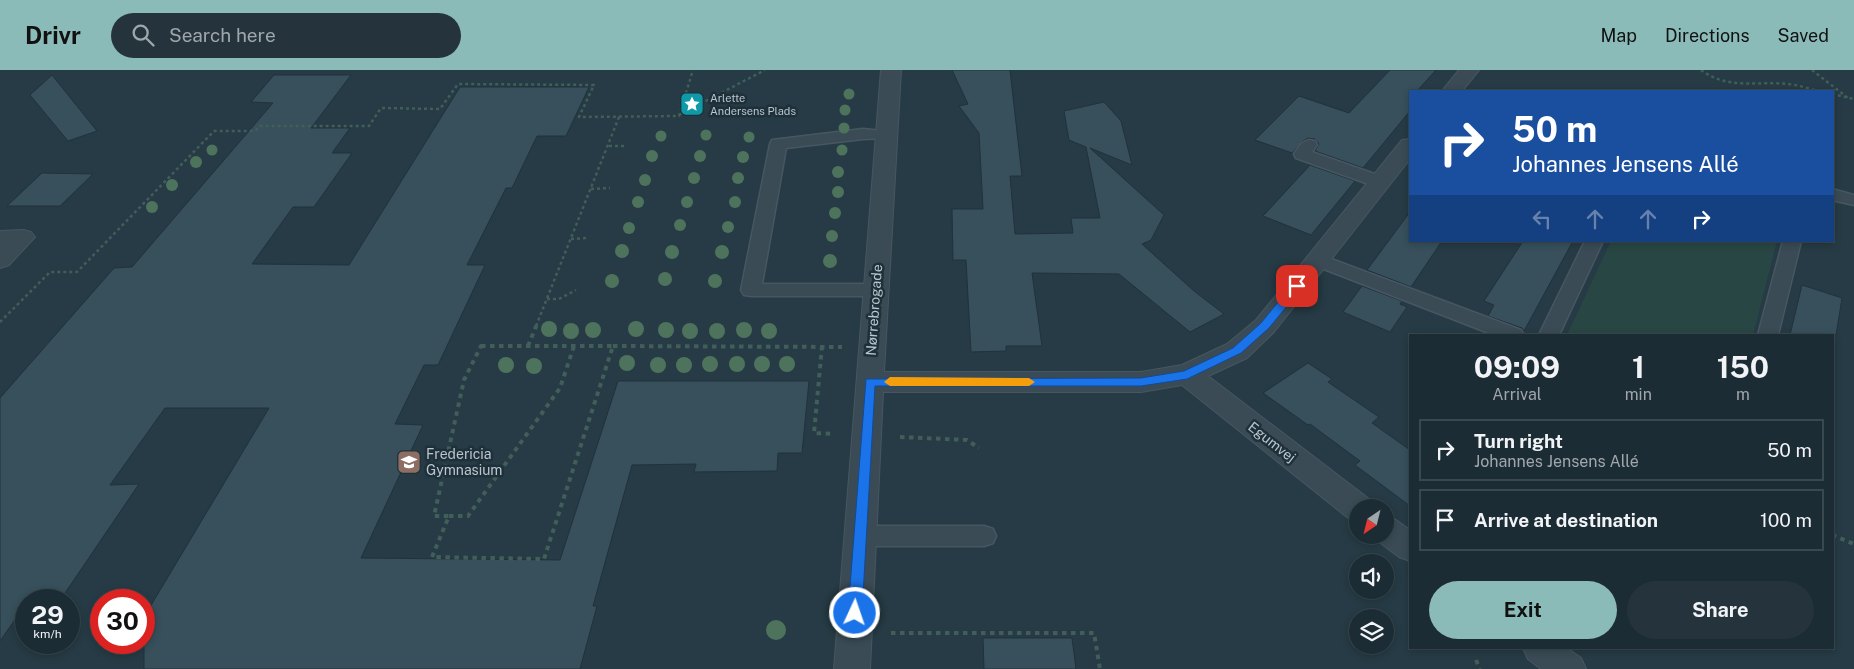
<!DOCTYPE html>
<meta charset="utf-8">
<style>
body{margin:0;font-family:"Public Sans",sans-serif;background:#25343c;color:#f1f3f6;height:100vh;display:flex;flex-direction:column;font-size:19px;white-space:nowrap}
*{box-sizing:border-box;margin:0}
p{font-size:16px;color:#a0a7ac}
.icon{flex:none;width:28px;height:28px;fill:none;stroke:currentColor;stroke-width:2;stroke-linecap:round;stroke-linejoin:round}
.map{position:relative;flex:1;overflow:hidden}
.details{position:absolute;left:1409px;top:264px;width:425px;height:315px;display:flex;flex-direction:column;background:#1c2c34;border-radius:0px;box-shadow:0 2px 8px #0003,0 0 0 1px #3a484f}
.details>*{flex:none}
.top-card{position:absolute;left:1409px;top:20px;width:425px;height:152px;border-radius:0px;box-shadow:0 2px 8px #0003,0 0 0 1px #3a484f;background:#1a4fa0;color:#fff;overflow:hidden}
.needle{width:32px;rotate:215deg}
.controls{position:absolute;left:1349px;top:429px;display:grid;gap:10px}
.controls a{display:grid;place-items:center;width:45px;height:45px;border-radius:50%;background:#1c2c34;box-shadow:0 2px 8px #0003,0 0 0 1px #3a484f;font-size:25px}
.speed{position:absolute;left:15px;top:519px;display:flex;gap:10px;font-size:25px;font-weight:700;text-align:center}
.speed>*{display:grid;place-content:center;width:65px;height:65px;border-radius:50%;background:#1c2c34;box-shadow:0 2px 8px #0003,0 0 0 1px #3a484f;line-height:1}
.speed small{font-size:12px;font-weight:400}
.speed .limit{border:8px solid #d22;background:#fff;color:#111}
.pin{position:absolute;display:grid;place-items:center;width:42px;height:42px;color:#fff;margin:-21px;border-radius:10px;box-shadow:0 2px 8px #0006}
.me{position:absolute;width:55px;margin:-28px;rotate:3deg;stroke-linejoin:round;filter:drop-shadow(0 0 4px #0008)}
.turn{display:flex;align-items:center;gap:18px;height:105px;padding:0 20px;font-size:22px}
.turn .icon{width:65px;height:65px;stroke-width:2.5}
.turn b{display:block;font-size:35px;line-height:42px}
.lanes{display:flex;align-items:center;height:48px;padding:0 20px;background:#0003;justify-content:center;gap:25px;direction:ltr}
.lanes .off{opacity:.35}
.eta{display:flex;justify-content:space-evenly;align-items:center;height:85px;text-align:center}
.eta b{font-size:30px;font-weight:700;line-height:35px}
.button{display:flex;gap:10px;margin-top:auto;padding:10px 20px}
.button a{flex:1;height:58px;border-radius:30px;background:#8bbbb9;color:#111;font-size:20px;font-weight:700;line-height:58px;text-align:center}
.button a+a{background:#25343c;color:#f1f3f6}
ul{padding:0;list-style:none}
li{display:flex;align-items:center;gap:15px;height:62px;margin:0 10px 8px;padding:0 10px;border:2px solid #3a484f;border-radius:0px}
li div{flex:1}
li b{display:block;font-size:19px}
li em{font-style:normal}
header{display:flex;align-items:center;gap:30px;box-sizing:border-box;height:70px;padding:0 25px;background:#8bbbb9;color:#111}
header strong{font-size:24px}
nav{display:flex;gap:28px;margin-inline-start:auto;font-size:18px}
.search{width:350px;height:45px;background:#25343c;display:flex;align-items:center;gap:12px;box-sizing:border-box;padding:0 18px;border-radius:28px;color:#a0a7ac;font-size:19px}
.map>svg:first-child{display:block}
</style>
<header>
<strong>Drivr</strong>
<div class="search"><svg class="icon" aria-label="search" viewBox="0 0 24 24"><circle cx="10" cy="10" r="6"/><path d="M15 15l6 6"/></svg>Search here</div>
<nav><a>Map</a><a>Directions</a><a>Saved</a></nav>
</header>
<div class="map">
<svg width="1854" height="599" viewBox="0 0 1854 599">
<rect width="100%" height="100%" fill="#263b45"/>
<path fill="#284643" d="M1611 171H1777L1753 265H1567Z"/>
<path fill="#37505c" stroke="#21323c" d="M952 0H1010L1022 106H1010L1015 164 1073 163 1071 148H1100L1086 77 1069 70 1064 41 1104 32 1121 51 1132 95 1090 78 1164 145 1151 170 1142 174 1194 221 1224 244 1190 262 1119 204 1032 203 1042 276H1006V281L971 282 966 190H953L952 139H983L979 63 959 36 968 34Z
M1390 0H1436L1417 21H1410V41L1363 98 1315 81 1319 74 1315 69 1308 68 1303 71 1292 83 1255 70 1299 26 1349 43Z
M52 5 97 61 68 71 30 25Z
M274 5H351L311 58H350L332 83H352L314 137H293L252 194 349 195 460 17H589L566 66H537L512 118H506L467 195H485L438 295H424L395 354 423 355 361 488 560 490 618 311H809L802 383H778L777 401 694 402 696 394 632 395 593 536H597L580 599H144V547L269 338H165L110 415 139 414 63 526H32L29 530H26V534L0 571V328L114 198 132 197 273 33 251 32Z
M1310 95 1355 111 1311 165 1263 146Z
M42 103 93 104 60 136H7Z
M1410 142V171H1442L1411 217 1367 200Z
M1523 171H1573L1524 261 1522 258 1488 246 1494 235 1484 231Z
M1802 215 1842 228 1836 265H1790Z
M1362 216 1402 231 1400 234 1407 237 1390 262 1343 242Z
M1308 293 1332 309 1328 312 1379 347 1372 353 1410 380V436L1355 395 1360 391 1310 354 1308 355 1263 323Z
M983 568H1072L1076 599H984Z"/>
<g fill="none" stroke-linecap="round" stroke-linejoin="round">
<g stroke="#475761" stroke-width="3">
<path id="lane" d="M863 59 892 62 894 65 892 68 863 69 786 78 762 214H875L882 215 885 220 882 225 875 226H751L744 225 741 220 770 74 772 70Z
M1309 70 1315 71 1317 75 1312 82 1386 108 1389 112 1386 116 1380 117 1374 116 1296 88 1294 84C1298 78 1301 72 1309 70Z
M1832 119 1854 125V135L1832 130Z
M1585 171H1603L1559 265H1539Z
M1783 171H1801L1778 265H1758Z
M1318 184 1521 260 1524 265H1494L1311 194 1309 190 1311 186Z
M860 456H984L993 459 996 466 993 473 984 476H860L851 473 848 466 851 459Z"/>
</g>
<g stroke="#475761" stroke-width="2">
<path id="street" d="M881 0H901L884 302H1141L1182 295 1227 274 1256 250 1402 70 1410 69V89L1274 262 1247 288 1208 306 1369 429 1373 438H1358V450L1347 447 1182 315 1141 322H883L870 599H834Z
M1459 0H1479L1462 21H1442Z
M23 160 31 162 35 167 9 195 0 198V161Z
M1385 446 1396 450 1410 460V491L1399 487 1374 468 1372 465H1385Z
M1523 578H1567L1581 588 1586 599H1541L1528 589Z"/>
</g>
<path stroke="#415e59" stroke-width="2.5" stroke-dasharray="3 3" stroke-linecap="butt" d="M1701 0C1728 20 1757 11 1788 14 1799 15 1809 19 1819 21
M1812 0 1848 28
M1832 24 1854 29
M679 45 765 0
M609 76H624
M591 119 610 118
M571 169 588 168
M547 229H559L576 220
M0 252 50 202H77L214 61H255L260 56H369L381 38 440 39 458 14 594 15 579 47 679 46 693 0
M536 256 619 47"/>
<path stroke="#415e59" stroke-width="4" stroke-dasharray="4.5 4.5" stroke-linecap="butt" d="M481 276H613L544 489 432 487 449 446H434L464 310Z
M528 276 537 254
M613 276 842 277
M822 276 814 363 834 364
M900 367 967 370 979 378
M449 446H468L560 318 574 276
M1832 465 1854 474
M891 563H1094L1100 599
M1476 590 1480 599"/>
<use href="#lane" fill="#3a4b55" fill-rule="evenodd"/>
<use href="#street" fill="#3a4b55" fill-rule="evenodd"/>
</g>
<g fill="#4e735c">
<circle cx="849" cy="24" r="5.5"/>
<circle cx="845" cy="40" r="5.5"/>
<circle cx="844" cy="58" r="5.5"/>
<circle cx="706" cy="65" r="5.5"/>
<circle cx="661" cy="66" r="5.5"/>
<circle cx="749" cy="67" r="5.5"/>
<circle cx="212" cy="80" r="5.5"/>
<circle cx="842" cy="80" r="5.5"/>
<circle cx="652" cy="86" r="6"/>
<circle cx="700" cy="86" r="6"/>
<circle cx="743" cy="87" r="6"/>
<circle cx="196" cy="92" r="6"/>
<circle cx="838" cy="102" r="6"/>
<circle cx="694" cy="108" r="6"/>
<circle cx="738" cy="108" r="6"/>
<circle cx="645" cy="110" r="6"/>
<circle cx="172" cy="115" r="6"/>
<circle cx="838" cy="122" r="6"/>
<circle cx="638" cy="132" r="6"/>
<circle cx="687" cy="132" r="6"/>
<circle cx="735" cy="132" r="6"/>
<circle cx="152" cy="137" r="6"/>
<circle cx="835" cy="143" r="6"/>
<circle cx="680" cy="155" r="6"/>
<circle cx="728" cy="157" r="6"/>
<circle cx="629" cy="158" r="6"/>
<circle cx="832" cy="166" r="6"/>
<circle cx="622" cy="181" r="7"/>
<circle cx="672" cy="182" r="7"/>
<circle cx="722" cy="182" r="7"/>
<circle cx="830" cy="191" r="7"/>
<circle cx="665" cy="209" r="7"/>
<circle cx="612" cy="211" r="7"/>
<circle cx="715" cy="211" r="7"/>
<circle cx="549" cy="259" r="8"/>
<circle cx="636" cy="259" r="8"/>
<circle cx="593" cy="260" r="8"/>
<circle cx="666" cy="260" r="8"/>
<circle cx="744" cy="260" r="8"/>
<circle cx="571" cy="261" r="8"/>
<circle cx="690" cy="261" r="8"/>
<circle cx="717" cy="261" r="8"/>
<circle cx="769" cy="261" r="8"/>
<circle cx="627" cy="293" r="8"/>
<circle cx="710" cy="294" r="8"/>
<circle cx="737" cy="294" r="8"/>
<circle cx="762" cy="294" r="8"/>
<circle cx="787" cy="294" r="8"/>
<circle cx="506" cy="295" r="8"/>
<circle cx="658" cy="295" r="8"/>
<circle cx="684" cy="295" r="8"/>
<circle cx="534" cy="296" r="8"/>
<circle cx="776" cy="560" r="10"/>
</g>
<path fill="#1a73e8" stroke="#114b97" d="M1297 213 1302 216 1301 219 1269 258 1241 283 1187 309 1141 316H875L862 543 860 548 855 550 850 548 848 543 866 309 1141 308 1184 301 1233 278 1261 253 1293 214Z"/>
<path fill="#f59e0b" d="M890 307 1029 308 1035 312 1029 316H890L884 312Z"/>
<defs>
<g id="sight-square" transform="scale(1.25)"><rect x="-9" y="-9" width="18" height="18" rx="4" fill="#0f9aa8" stroke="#1f303a"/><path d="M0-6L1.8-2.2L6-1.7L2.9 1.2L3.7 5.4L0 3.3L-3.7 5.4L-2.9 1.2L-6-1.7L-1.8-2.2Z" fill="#fff"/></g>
<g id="school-square" transform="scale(1.25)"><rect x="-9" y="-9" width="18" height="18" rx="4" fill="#8d6e63" stroke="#1f303a"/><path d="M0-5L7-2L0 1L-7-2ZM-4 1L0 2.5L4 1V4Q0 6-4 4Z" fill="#fff"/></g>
</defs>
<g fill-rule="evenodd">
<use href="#sight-square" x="692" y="34"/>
<use href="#school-square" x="409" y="392"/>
</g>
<g text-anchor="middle" stroke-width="5" stroke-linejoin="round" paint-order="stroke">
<g font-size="11" fill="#b8c6ce" stroke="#1f303a" text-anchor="start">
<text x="710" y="32">Arlette<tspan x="710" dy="13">Andersens Plads</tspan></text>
</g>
<g font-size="14" fill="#b8c6ce" stroke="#1f303a">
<text transform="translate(874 240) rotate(-86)" y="5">Nørrebrogade</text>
<text transform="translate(1272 372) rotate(38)" y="5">Egumvej</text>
</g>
<g font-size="14" fill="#b8c6ce" stroke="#1f303a" text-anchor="start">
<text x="426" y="389">Fredericia<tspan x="426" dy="16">Gymnasium</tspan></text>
</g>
</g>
</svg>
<div class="controls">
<a><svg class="needle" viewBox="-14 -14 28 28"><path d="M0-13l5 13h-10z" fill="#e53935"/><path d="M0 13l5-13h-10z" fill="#a0a7ac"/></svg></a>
<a><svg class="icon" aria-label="sound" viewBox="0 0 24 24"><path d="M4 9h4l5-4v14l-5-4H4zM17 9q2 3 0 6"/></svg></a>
<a><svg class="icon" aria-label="layers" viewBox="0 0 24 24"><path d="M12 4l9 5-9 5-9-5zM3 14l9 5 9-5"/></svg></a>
</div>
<div class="speed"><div>29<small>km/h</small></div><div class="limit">30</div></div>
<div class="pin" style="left:1297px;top:216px;background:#d93025"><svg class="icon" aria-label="arrive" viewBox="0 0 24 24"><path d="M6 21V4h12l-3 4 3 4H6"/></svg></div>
<svg class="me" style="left:855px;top:543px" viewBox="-20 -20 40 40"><circle r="17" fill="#1a73e8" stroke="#fff" stroke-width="3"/><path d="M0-11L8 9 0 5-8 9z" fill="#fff"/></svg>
<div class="top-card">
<div class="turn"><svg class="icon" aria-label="right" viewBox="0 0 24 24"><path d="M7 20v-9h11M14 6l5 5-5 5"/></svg><div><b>50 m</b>Johannes Jensens Allé</div></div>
<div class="lanes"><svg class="icon off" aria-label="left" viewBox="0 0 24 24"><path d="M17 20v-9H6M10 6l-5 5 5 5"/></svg><svg class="icon off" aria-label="ahead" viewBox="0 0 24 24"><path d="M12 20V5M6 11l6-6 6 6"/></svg><svg class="icon off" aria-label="ahead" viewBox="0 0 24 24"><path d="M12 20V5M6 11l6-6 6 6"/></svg><svg class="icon" aria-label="right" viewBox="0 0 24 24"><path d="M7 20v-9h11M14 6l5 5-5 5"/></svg></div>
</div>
<section class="details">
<div class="eta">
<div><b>09:09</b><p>Arrival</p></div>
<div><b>1</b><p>min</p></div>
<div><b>150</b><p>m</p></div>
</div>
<ul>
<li><svg class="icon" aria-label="right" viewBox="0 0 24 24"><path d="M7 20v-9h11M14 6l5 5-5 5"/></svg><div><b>Turn right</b><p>Johannes Jensens Allé</p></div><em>50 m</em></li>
<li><svg class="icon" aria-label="arrive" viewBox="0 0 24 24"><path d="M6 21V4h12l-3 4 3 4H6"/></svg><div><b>Arrive at destination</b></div><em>100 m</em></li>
</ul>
<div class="button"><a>Exit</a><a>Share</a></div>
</section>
</div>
